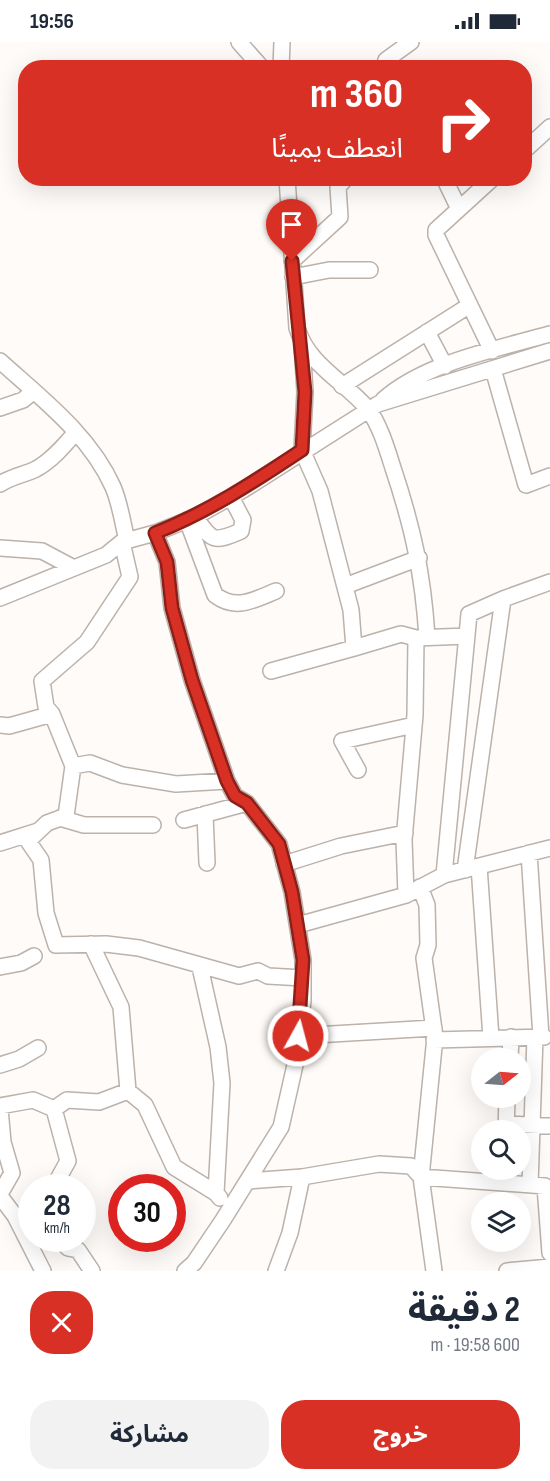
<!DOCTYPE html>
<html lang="ar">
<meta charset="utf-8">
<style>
body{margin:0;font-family:"Sofia Sans Condensed","Noto Sans Arabic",sans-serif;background:#f2f2f3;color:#1f2937;direction:rtl;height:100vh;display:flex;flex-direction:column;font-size:22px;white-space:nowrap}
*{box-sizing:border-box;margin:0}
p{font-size:20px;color:#747a83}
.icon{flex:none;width:33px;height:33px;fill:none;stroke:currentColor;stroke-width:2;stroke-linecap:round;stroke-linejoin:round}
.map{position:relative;height:1229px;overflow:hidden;direction:ltr}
.details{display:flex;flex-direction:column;background:#fff;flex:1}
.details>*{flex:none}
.hud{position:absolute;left:18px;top:18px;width:514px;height:126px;border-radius:24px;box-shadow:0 6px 24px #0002;direction:rtl;background:#d93025;color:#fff;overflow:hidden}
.needle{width:39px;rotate:73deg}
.controls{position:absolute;left:471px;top:1006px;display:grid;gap:12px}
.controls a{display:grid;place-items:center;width:60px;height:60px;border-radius:50%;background:#fff;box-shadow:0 6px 24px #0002;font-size:30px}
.speed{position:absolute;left:18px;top:1132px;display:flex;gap:12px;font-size:30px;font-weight:700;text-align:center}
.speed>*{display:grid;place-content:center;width:78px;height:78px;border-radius:50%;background:#fff;box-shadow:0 6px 24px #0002;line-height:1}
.speed small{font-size:15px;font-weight:400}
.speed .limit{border:9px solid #d22;background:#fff;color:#111}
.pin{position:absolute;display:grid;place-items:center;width:51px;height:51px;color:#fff;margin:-62px -26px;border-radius:50% 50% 50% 0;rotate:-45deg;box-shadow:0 0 6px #0007}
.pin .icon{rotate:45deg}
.me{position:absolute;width:66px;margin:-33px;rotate:7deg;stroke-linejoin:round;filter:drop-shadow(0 0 4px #0008)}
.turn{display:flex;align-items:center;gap:21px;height:126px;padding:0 30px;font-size:27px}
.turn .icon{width:78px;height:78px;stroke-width:2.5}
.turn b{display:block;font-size:42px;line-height:51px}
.round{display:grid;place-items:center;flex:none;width:63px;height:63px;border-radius:24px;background:#f2f2f3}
.head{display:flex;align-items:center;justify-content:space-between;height:102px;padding:0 30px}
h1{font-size:36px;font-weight:700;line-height:45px}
.primary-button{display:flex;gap:12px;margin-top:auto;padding:12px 30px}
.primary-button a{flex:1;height:69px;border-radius:24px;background:#d93025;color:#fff;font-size:24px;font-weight:700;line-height:69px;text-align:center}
.primary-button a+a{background:#f2f2f3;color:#1f2937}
.status{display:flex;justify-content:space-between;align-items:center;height:42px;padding:0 30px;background:#fff;direction:ltr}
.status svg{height:16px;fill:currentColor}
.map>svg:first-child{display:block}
</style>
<div class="status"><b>19:56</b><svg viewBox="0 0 49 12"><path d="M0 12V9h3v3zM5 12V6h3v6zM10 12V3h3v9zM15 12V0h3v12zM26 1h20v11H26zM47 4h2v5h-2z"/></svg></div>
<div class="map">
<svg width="550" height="1229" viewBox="0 0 550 1229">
<rect width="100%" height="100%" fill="#fffbf8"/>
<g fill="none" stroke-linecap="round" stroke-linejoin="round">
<g stroke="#bbb2ab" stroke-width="18">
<path id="minor" d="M239 0 262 26
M281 26 282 0
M384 26 386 18 411 0
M525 108 550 85
M287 136 297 286C308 323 344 339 368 367 380 383 387 407 393 426 413 486 423 532 427 595
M444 136 459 167
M292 219 340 175 338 145 346 136
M293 235 329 228H370
M427 290 445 324
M302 301 305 350 302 408 320 449 351 568 354 606 401 592 416 596
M492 309 436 193V188L493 136
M0 319C41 356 90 393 113 445 120 461 123 482 127 499
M493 327 526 443 550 434
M342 344 470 263
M383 358C424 321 497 307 550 292
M0 366 23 358 34 349
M0 442C12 434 24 433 36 427 51 419 64 404 75 391
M195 475C212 499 213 501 241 489L243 478 231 455
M187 478 215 553C236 569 254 558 276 549
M155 491 167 520 172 566 192 638 227 739 235 754 247 761 279 802 292 850 303 918V959L295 1023 281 1085 223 1178 194 1221 185 1229
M0 506 42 509 74 526
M345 544 419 516
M0 556 106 513 122 500 155 491 195 475 243 448 378 362 550 309
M271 629 354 606
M0 683 9 684 52 672
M73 724 52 672 46 665 42 639 87 600 130 535 122 500
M358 728 342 699 414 683
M227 739 176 742 122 733 90 721 73 724 66 774 47 781 28 799 41 818 46 871 56 903 106 902 139 906 239 934 258 929 268 934 303 936
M205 772 207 821
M60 776 84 783H153
M184 778 247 761
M0 801 38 789
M529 811 541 995
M284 822 341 804 405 791
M479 824 491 996
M465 828 503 557 550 540
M444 833 469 572 503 557
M420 845 427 863 428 903 424 916 435 995 421 1135
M406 853 404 798 415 673 416 596 467 594
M298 883 406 853 444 833 550 806
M91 902 121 965 128 1049 145 1063 174 1125 216 1151
M0 925 21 921 34 914
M200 925 218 1005 222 1041 216 1151 220 1156
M298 994 434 986
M434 998 544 995
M510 1017 511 995
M0 1023 19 1017 38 1006
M0 1064 33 1058 54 1067 68 1119 53 1146
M0 1067 3 1100 12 1131 0 1152
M54 1067 67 1058 99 1060 128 1049
M506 1082 550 1084
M506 1089 507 1056
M248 1139 302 1135 379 1122 411 1124 421 1135
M530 1143 535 995
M0 1154 15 1174 43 1229
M59 1197 68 1206 78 1208 92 1229
M276 1229 290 1191 302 1135
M434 1229 421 1135 545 1144 550 1211
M507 1229 550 1225"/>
</g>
<use href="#minor" stroke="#fff" stroke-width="15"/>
</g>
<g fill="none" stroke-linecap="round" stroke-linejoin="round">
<g stroke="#8d1f18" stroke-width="15">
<path id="route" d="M292 219 305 350 302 408C254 440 208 470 155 491L167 520 172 566 192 638 227 739 235 754 247 761 279 802 292 850 303 918 298 994"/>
</g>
<use href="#route" stroke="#d93025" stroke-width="10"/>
</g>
</svg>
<div class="controls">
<a><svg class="needle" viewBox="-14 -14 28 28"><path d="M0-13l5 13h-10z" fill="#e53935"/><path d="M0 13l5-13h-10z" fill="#747a83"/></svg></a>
<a><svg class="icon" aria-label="search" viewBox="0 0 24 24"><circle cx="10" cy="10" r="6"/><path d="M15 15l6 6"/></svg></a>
<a><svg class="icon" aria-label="layers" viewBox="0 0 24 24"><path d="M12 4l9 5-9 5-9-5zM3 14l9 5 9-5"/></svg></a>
</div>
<div class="speed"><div>28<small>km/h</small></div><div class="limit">30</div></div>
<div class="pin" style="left:292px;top:219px;background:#d93025"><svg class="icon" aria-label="arrive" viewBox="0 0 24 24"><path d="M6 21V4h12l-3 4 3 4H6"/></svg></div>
<svg class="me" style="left:298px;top:994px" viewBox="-20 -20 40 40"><circle r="17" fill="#d93025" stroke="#fff" stroke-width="3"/><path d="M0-11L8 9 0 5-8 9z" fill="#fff"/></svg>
<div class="hud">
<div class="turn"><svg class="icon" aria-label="right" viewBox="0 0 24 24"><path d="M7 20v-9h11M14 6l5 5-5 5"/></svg><div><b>360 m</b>انعطف يمينًا</div></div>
</div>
</div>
<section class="details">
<div class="head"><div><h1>2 دقيقة</h1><p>600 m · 19:58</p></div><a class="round" style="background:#d93025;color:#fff"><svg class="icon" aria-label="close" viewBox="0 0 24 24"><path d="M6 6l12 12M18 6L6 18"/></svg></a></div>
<div class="primary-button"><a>خروج</a><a>مشاركة</a></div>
</section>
